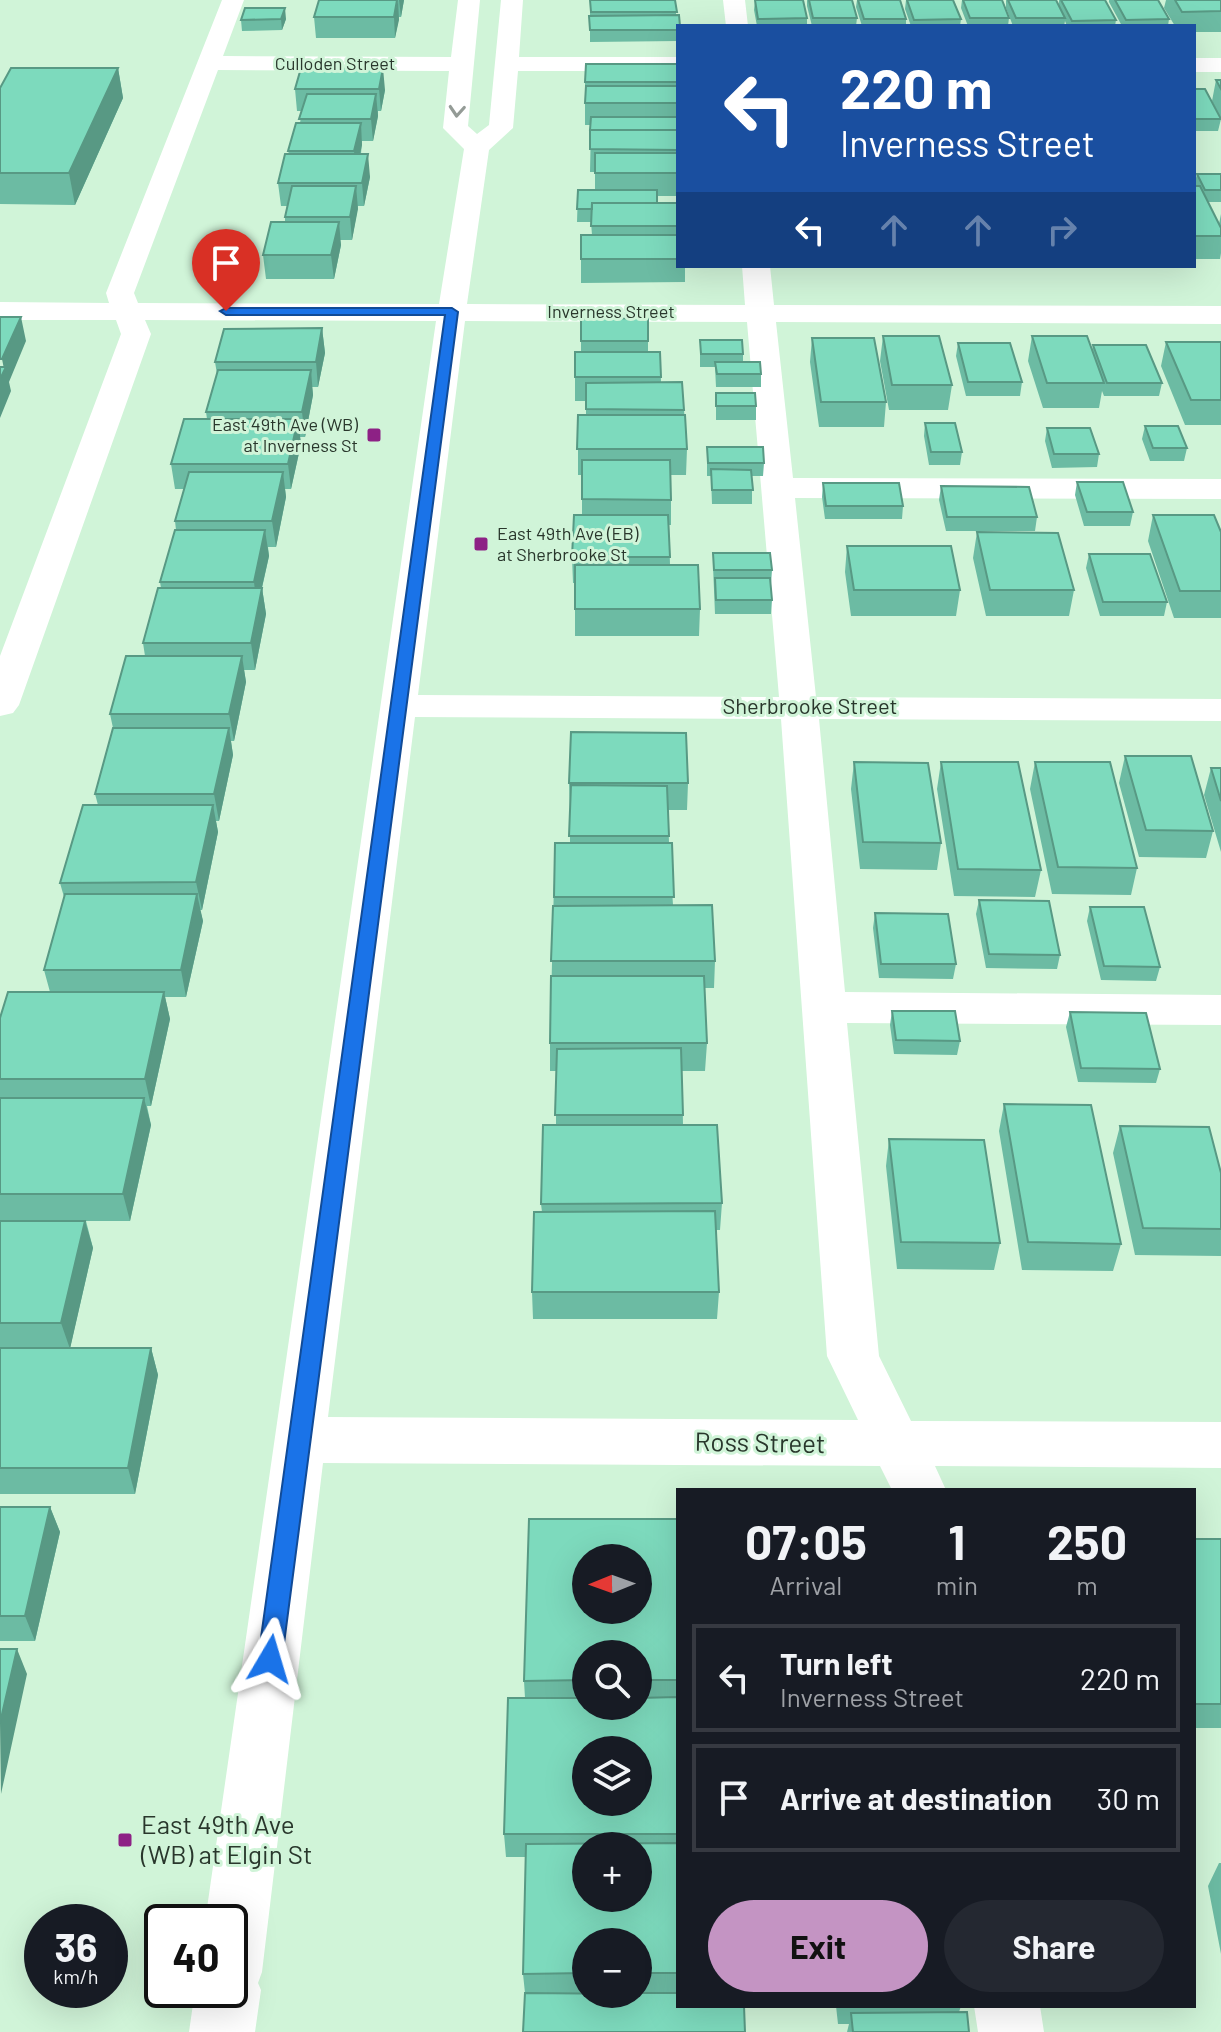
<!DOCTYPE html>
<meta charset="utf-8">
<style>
body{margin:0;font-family:Barlow,sans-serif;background:#242831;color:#f1f3f6;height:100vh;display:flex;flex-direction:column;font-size:30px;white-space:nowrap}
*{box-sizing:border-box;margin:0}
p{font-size:26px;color:#9ea1a6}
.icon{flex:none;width:44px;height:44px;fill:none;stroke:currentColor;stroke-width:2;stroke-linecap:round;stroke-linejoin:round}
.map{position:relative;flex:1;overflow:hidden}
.sheet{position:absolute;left:676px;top:1488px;width:520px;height:520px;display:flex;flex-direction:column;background:#171b24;border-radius:0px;box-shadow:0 8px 32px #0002}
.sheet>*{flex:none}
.banner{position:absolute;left:676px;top:24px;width:520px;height:244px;border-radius:0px;box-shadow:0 8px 32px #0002;background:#1a4fa0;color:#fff;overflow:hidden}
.needle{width:52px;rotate:269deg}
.controls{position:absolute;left:572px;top:1544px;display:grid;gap:16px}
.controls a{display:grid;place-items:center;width:80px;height:80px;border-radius:50%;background:#171b24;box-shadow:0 8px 32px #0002;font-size:40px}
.speed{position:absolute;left:24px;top:1904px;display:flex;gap:16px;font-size:40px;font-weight:700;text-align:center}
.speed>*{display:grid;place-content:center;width:104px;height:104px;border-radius:50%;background:#171b24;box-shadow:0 8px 32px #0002;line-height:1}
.speed small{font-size:20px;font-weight:400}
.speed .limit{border:4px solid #111;border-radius:12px;background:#fff;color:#111}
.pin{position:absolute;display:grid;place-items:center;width:68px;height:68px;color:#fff;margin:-82px -34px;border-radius:50% 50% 50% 0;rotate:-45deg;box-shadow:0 0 8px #0007}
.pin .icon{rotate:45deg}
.me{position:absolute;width:88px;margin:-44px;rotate:7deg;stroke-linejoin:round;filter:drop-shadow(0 0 6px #0008)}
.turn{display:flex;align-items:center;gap:28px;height:168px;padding:0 32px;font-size:36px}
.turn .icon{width:104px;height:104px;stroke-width:2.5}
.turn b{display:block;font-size:56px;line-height:68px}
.lanes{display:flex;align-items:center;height:76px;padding:0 32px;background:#0003;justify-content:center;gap:40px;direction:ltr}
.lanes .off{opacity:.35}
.eta{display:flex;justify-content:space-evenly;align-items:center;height:136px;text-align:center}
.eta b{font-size:48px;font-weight:700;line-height:56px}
.primary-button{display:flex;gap:16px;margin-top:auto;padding:16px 32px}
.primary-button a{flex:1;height:92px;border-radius:48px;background:#c494c3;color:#111;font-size:32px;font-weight:700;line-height:92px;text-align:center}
.primary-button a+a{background:#242831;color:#f1f3f6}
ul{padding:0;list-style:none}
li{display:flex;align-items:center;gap:24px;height:108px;margin:0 16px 12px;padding:0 16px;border:4px solid #363941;border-radius:0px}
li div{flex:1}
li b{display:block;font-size:30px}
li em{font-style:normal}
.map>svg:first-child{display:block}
</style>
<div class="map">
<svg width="1221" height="2032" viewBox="0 0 1221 2032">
<rect width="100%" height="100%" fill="#d0f4d8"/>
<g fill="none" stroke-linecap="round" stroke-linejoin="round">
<path fill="#fff" fill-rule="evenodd" d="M222 0H244L223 56 451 57 458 0H480L468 126 477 134 489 125 501 0H523L519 57H678V71H518L513 128 489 150 467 304 745 305 742 266H770L774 305 1221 306V324L776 322 793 478 1221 479V499L795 498 816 697 1221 699V721L819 719 845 992 1221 995V1025L847 1023 879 1356 911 1421 1221 1422V1468L935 1466 946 1490H892L880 1466 323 1463 262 1972 258 1983 261 1990 255 2032H189L195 1990H230V1922H205L436 321 145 320 151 334 19 705 13 713 0 716V656L121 334 116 320H0V302L109 303 106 293ZM218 70 449 71 443 128 464 149 439 304 138 303 134 293ZM465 321 747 322 779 697 418 695ZM415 717 781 719 827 1356 858 1420 328 1417Z
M723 0H745L748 26H726Z
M1194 58H1221V72H1194Z
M974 2006H1040L1044 2032H978Z"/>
</g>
<path fill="#6cbba3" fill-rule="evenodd" d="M319 0H404L401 17H399L395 38H316L314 17Z
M590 0H675L678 41 590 42Z
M755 0 807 18V26H757L754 10Z
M807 0H852L857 18 856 26H812L807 6Z
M857 0H900L906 19V26H862L856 7Z
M906 0H953L961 19 960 26H911L905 9Z
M962 0H1002L1009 18 1008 26H968L961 8Z
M1006 0H1056L1059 5V0H1105L1116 20 1115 26H1067L1065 21 1064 26H1013L1006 8Z
M1109 0H1158L1169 19 1168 26H1122L1109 2Z
M1166 0H1221V32H1194V26H1175L1164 8Z
M286 19 282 30 242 31 241 20Z
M678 64V196H657V203H678V266H685V282L581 283V235H592L591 222H577L578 190H595V172H590L591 125H585V82Z
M118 68 123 98 75 205 0 204V88Z
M301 68 385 90 381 111H378V116L373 141H362L361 154 370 177 364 206H358L352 240H340L341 245 334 279H266L263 255 285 222V217L287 206H281L278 183 289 154 288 151 300 123 302 111H297L295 89Z
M1216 80H1221V119L1212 101Z
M1194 89 1221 119 1218 131H1194Z
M1197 174H1221V202H1208L1219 224 1221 214V253L1220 259H1194V186Z
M648 318V352H660L661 382 684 410 687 449 686 475H671V525H669L670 565 700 609 699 636H575V583H573L572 557 582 515V475H578V415H586V401H575V377L581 352V319Z
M322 328 325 353 318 387H312L313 395 305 437H300L301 444 291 489H285L286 497 276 547H268L269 556 262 588 266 614 255 670H244L246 682 234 741H231L233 755 219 821H216L218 832 202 910H200L203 921 186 997H165L170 1019 151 1106H147L151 1125 130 1221H86L93 1248 70 1348H151L158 1375 135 1494H0V1018L50 992 44 970 64 897 60 883 98 805 95 794 113 728 110 714 145 656 143 643 161 588 160 582 176 530 175 521 184 489H175L171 464 207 419 206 412 217 374 215 362Z
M883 336 952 385 948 410H889L880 361Z
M1032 336 1092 350 1093 345 1162 383 1159 396H1104L1102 391 1099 408H1043L1028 361Z
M812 338 886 402 884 427H819L810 362Z
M700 340 743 354V362L761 374V387H716L715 367H700Z
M1166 342H1221V425H1185L1161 366Z
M958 343 1022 382 1020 396H966L956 356Z
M716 393 756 406V420H716Z
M925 423 962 452 960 465H929L924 436Z
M1145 426 1187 448 1184 461H1150L1142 439Z
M1047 428 1099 454 1097 467 1052 468 1045 441Z
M707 447 764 463 763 476H752V504H712L711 476H707Z
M1077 482 1133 512 1130 526H1084L1075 495Z
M823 483 903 506 902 519H825L822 497Z
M941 486 1037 517 1035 531H946L939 500Z
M1153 515 1221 532V618H1174L1148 541Z
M977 532 1074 590 1069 616H986L973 558Z
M847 546 960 590 956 616H851L845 572Z
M713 553 772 570 771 584H770L772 600 771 614H715L713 566Z
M1089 554 1167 602 1164 616H1100L1086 568Z
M1125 756 1213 831 1206 858 1139 857 1119 783Z
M854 762 941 843 937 870 860 869 851 789Z
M941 762 1041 870 1035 897 954 896 937 789Z
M1035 762 1137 868 1131 895 1052 894 1030 789Z
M1211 768H1221V852L1204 795Z
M569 783H688L687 810H668L669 843 673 905 715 961 714 988H704L707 1043 705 1071H682L683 1125 722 1203 720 1230H716L719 1292 717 1319H533L532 1292 542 1212 541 1204 556 1125V1071H550V1043L555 843H570V810Z
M979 900 1060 955 1057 969 986 968 976 914Z
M1090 907 1160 967 1156 981 1101 980 1087 921Z
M875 913 956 964 953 979 879 978 873 928Z
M892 1011 960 1041 957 1055 894 1054 890 1025Z
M1070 1012 1160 1069 1156 1083 1078 1082 1066 1027Z
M1004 1104 1121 1244 1113 1271 1022 1270 999 1131Z
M1120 1126 1221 1173V1256L1135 1255 1113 1153Z
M889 1139 1000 1243 994 1270 897 1269 886 1166Z
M0 1507H50L60 1532 35 1641H0Z
M678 1519V2006L525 1993 523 1974 526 1857H506L504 1834 525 1698 524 1681ZM586 1654H638V1706H586ZM586 1942H638V1994H586Z
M1194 1539H1221V1728H1194Z
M1219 1863H1221V1954L1208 1886Z
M836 2006H961L959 2012 969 2032H847L849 2024H838Z"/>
<path fill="#589984" d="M398 0 399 20 395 38 394 17Z
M399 0H404L401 17Z
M285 8 286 19 282 30 281 19Z
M118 68 123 98 75 205 69 173Z
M383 68 385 90 381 111 379 89Z
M376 94 378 116 373 141 371 119Z
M361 123 362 145 356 173 354 151Z
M368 154 370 177 364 206 362 183Z
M356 186 358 209 352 240 350 217Z
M339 222 341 245 334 279 331 255Z
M21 317 26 341 9 382 11 391 0 418V379L4 369 2 359Z
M322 328 325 353 318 387 316 362Z
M311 370 313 395 305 437 302 412Z
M298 419 301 444 291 489 288 464Z
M283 472 286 497 276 547 272 521Z
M265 530 269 556 257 609 254 582Z
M262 588 266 614 255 670 251 643Z
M242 656 246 682 234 741 229 714Z
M229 728 233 755 219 821 214 794Z
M213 805 218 832 202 910 196 882Z
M197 894 203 921 186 997 181 970Z
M164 992 170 1019 151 1106 145 1079Z
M144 1098 151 1125 130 1221 123 1194Z
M85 1221 93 1248 70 1349 61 1323Z
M151 1348 158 1375 135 1494 128 1468Z
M50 1507 60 1532 35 1641 25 1616Z
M17 1649 27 1674 1 1794 0 1723Z"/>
<path fill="#7ddabd" stroke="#589984" stroke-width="2" fill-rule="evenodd" d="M319 0H397L394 17H314Z
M590 0H675L677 12H591Z
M755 0H803L807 18 758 19Z
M809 0H852L857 18H813Z
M858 0H900L906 19H864Z
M907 0H953L961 19 914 20Z
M963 0H1002L1009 18H970Z
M1008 0H1056L1065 18H1016Z
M1061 0H1105L1116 20 1072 21Z
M1115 0H1158L1169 19 1126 20Z
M1175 0H1221V11L1182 12Z
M245 8H285L281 19 241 20Z
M679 15 680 26H678V30H590L589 16Z
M586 64H678V82H585Z
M11 68H118L69 173H0V88Z
M301 68H383L379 89H295Z
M1216 80H1221V89Z
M586 86H678V103H585Z
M1194 89H1205L1221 119H1194Z
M307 94H376L371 119H299Z
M591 117H678V130H590Z
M296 123H361L354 151H288Z
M590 130H678V150L590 149Z
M595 153H678V173H595Z
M285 154H368L362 183H278Z
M1197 174H1221V190H1205Z
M292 186H356L350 217H285Z
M1194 186H1200L1221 228V236H1194Z
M578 190H657V203H592V209H577Z
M592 203H678V226H591Z
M271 222H339L331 255H263Z
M581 235H678V259H581Z
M0 317H21L2 359H0Z
M648 318V341H581V319Z
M322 328 316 362H215L224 329Z
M883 336H939L952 385H892Z
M1032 336H1087L1104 383H1047Z
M812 338H874L886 402H821Z
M700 340H742L743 354H701Z
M1166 342H1221V400H1191Z
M958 343H1010L1022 382H968Z
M1093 345H1146L1162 383H1107Z
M575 352H660L661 377H575Z
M715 362H760L761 374H717Z
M0 367H6L0 379Z
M218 370H311L302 412H206Z
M682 382 684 410 586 409V383Z
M716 393H755L756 406H716Z
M578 415H685L687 449H577Z
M184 419H298L288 464H171Z
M925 423H955L962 452H931Z
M1145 426H1178L1187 448H1153Z
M1047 428H1090L1099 454H1054Z
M707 447H763L764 463H708Z
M582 460H670L671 500 582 499Z
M711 469 751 470 753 490H712Z
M189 472H283L272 521H175Z
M1077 482H1123L1133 512H1087Z
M823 483H899L903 506H826Z
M941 486 1029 487 1037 517H947Z
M574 515H668L670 557H572Z
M1153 515H1214L1221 532V591H1180Z
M175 530H265L254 582H160Z
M977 532 1058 533 1074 590H990Z
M847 546H951L960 590H854Z
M713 553H770L772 570H714Z
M1089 554H1150L1167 602H1103Z
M575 565H698L700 609H575Z
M715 578H770L772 600H716Z
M158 588H262L251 643H143Z
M126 656H242L229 714H110Z
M113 728H229L214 794H95Z
M571 732 686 733 688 783H569Z
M1125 756H1191L1213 831 1146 830Z
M854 762 928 763 941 843 863 842Z
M941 762H1018L1041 870 958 869Z
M1035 762H1110L1137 868 1058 867Z
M1211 768H1221V801Z
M571 785 667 786 669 836H569Z
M83 805H213L196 882 60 883Z
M555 843H672L674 897H554Z
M65 894H197L181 970H44Z
M979 900 1049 901 1060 955 989 954Z
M712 905 715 961H551L553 906Z
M1090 907H1144L1160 967 1104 966Z
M875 913 948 914 956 964H881Z
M551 976H704L707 1043H550Z
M8 992H164L145 1079H0V1018Z
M892 1011H955L960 1041 896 1040Z
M1070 1012 1146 1013 1160 1069 1081 1068Z
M681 1048 683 1115H555L557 1049Z
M0 1098H144L123 1194H0Z
M1004 1104 1091 1105 1121 1244 1028 1242Z
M543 1125H717L722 1203 541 1204Z
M1120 1126 1209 1127 1221 1173V1229L1143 1228Z
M889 1139 984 1140 1000 1243 901 1242Z
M715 1211 719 1292H532L534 1212Z
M0 1221H85L61 1323H0Z
M0 1348H151L128 1468H0Z
M0 1507H50L25 1616H0Z
M529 1519H678V1680H638V1654H586V1680L524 1681ZM586 1558H638V1610H586Z
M1194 1539H1221V1704H1194Z
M0 1649H17L0 1723Z
M678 1697V1834H504L508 1698H586V1706H638V1698ZM586 1750H638V1802H586Z
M678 1843V1973H638V1942H586V1973L523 1974 526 1844ZM586 1846H638V1898H586Z
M525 1993 638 1994V1993H678V2006H744L745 2032H523Z
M967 2012 969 2032H853L851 2013Z"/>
<defs><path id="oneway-chevron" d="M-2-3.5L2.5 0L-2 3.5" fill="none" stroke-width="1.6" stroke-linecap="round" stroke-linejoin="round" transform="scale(2)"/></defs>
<use stroke="#949b96" href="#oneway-chevron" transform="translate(457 111) rotate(94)"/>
<path fill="#1a73e8" stroke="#114b97" stroke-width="2" d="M452 308 458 312 282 1659 279 1667 270 1670 262 1667 258 1659 445 315H226L220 311 226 308Z"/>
<g fill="#8d2185" stroke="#d0f4d8" stroke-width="3">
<rect x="366" y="427" width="16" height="16" rx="4"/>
<rect x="473" y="536" width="16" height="16" rx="4"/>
<rect x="117" y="1832" width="16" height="16" rx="4"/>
</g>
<g text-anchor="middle" stroke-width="6" stroke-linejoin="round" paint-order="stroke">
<g font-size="18" fill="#29372c" stroke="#d0f4d8">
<text x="335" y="70">Culloden Street</text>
<text x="611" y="318">Inverness Street</text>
</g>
<g font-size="18" fill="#29372c" stroke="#d0f4d8" text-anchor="end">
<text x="358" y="431">East 49th Ave (WB)<tspan x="358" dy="21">at Inverness St</tspan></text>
<text x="497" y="540" text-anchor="start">East 49th Ave (EB)<tspan x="497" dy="21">at Sherbrooke St</tspan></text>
</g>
<g font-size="22" fill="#29372c" stroke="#d0f4d8">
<text x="810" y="714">Sherbrooke Street</text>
</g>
<g font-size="26" fill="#29372c" stroke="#d0f4d8">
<text transform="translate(760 1443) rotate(1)" y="9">Ross Street</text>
</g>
<g font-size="26" fill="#29372c" stroke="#d0f4d8" text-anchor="start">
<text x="141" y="1834">East 49th Ave<tspan x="141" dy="30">(WB) at Elgin St</tspan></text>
</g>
</g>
</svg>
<div class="controls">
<a><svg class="needle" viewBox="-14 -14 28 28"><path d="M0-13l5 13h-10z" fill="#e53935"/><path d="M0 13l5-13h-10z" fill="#9ea1a6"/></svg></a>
<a><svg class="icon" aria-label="search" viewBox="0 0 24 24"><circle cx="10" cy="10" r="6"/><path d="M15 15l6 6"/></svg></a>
<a><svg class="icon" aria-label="layers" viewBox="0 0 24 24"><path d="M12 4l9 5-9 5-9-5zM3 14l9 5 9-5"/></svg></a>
<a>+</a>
<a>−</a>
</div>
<div class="speed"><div>36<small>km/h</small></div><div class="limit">40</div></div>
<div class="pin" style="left:226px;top:311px;background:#d93025"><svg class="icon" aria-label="arrive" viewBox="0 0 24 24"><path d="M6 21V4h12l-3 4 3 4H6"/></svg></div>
<svg class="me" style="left:270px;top:1659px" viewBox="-20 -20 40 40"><path d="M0-17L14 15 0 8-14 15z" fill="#1a73e8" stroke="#fff" stroke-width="4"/></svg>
<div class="banner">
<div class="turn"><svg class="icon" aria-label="left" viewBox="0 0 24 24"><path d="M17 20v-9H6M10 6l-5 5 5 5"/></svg><div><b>220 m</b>Inverness Street</div></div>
<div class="lanes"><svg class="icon" aria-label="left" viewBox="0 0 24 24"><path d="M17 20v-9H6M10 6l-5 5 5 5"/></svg><svg class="icon off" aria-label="ahead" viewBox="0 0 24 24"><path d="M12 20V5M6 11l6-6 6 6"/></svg><svg class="icon off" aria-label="ahead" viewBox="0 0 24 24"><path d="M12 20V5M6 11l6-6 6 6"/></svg><svg class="icon off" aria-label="right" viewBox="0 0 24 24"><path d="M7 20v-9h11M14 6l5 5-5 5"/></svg></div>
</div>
<section class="sheet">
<div class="eta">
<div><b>07:05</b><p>Arrival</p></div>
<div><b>1</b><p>min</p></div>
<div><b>250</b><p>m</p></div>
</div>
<ul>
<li><svg class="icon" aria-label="left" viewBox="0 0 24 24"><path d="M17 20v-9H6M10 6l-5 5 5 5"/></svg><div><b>Turn left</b><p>Inverness Street</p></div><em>220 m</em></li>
<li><svg class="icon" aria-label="arrive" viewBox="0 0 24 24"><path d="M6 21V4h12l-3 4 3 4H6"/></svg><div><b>Arrive at destination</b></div><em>30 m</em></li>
</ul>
<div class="primary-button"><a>Exit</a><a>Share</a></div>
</section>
</div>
